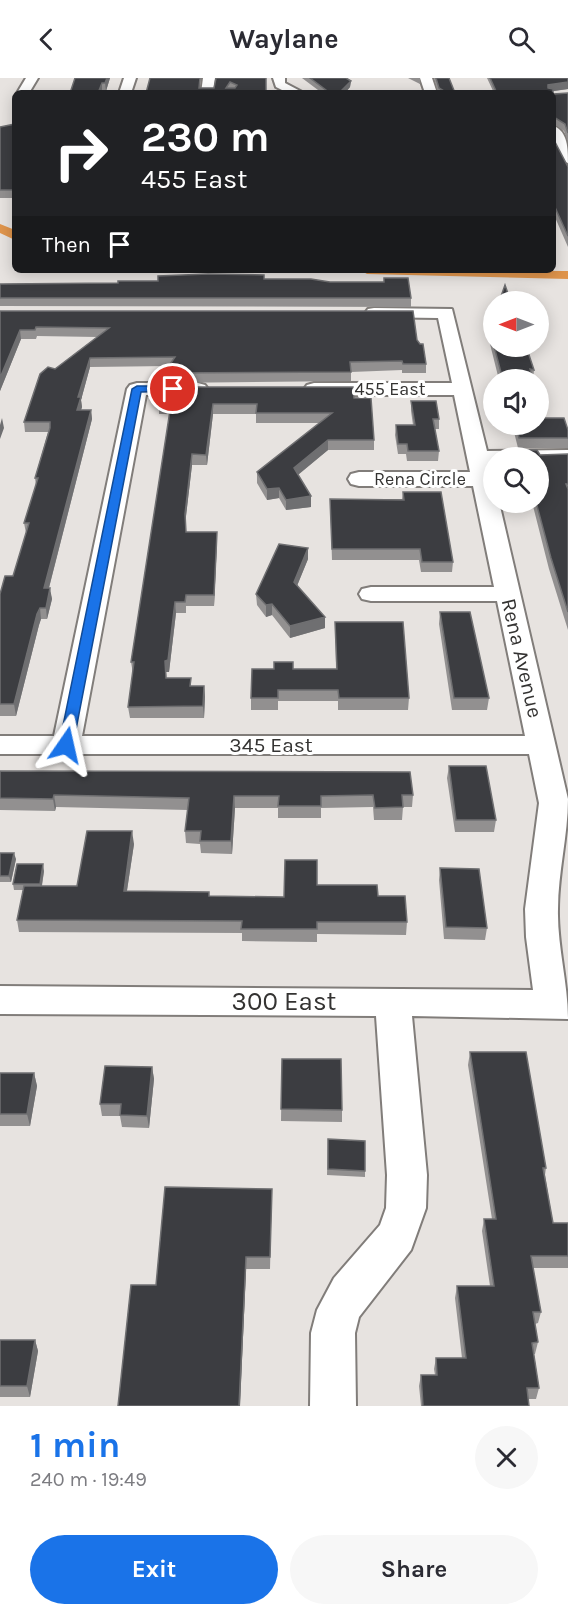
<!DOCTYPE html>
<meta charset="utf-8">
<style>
body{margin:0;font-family:Karla,sans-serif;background:#f7f7f7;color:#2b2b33;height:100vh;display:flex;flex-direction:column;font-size:22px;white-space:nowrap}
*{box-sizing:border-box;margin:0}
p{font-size:20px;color:#7c7c81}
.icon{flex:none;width:33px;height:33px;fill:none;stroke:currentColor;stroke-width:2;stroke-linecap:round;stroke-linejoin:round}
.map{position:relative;height:1328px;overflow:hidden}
.drawer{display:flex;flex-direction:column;background:#fff;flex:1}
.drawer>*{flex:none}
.top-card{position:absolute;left:12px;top:12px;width:544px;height:183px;border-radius:9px;box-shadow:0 3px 15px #0003;background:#202124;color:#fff;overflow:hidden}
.needle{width:39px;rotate:270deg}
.fabs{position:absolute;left:483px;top:213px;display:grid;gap:12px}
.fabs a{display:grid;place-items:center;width:66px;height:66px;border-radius:50%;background:#fff;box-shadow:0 3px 15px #0003;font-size:30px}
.pin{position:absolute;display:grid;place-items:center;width:51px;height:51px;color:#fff;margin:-26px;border:3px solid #fff;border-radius:50%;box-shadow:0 2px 6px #0007}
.me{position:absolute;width:66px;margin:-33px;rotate:11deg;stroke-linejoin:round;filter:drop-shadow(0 0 4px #0008)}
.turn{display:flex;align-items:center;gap:21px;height:126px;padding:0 30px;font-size:27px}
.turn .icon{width:78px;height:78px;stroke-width:2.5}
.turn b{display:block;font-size:42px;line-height:51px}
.then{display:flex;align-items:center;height:57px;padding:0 30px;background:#0003;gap:12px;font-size:22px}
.round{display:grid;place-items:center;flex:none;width:63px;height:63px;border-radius:32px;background:#f7f7f7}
.summary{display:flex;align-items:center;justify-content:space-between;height:102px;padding:0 30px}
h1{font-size:36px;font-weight:700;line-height:45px;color:#1a73e8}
.primary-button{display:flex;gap:12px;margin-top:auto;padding:12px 30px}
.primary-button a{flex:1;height:69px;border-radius:36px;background:#1a73e8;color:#fff;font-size:24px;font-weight:700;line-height:69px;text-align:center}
.primary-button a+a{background:#f7f7f7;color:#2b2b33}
header{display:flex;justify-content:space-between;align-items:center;height:78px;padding:0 30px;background:#fff;font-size:27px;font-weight:700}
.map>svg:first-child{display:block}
</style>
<header><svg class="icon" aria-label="back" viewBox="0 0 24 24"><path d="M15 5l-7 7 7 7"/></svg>Waylane<svg class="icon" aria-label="search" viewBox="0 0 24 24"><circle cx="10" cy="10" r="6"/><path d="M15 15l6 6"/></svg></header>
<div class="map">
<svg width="568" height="1328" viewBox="0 0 568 1328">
<rect width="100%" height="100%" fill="#e7e3e0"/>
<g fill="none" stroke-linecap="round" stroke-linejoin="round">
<path fill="#e0954c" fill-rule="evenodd" d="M0 146 15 152V162L0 155Z
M360 192 568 193V201L367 196Z"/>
<g stroke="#817d7a" stroke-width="4">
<path id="street" d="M26 0H38L29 15H17Z
M124 0H136L131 15H119Z
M203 0H215L213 15H201Z
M273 0H285V5L304 15H288L276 9Z
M420 0H432L437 15H425Z
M554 48C568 54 568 71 568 85 557 82 553 58 554 48Z
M374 230 452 231 487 373 568 372V384L538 385V380H494V385H490L494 401V424H499L568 721C568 758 558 794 558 831 557 868 568 904 568 941L412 938 427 1097 426 1130 411 1172 359 1239 355 1255 356 1328H310L311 1255 317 1232 334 1200 380 1147 386 1130 387 1097 376 938 0 936V908L533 912 526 859 525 831 539 725 529 676H0V658H54L127 311 130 307 137 305H198L205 307 208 311 205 315 198 317H146L82 658H525L497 523H371L362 521 359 516 362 511 371 509H494L473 408H359L351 406 348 401 351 396 359 394H470L454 317H314L307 315 304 311 307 307 314 305H452L438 240 368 239 365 235 368 231Z"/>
</g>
<use href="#street" fill="#fff" fill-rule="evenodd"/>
</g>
<path fill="#929090" d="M75 0H110L106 13H102Z
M201 0 200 10H214L216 0 266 15H146Z
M302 0H346L351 3 350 9 345 15H322Z
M408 0H420V6Z
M434 0H449L455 15H438Z
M487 0H568V11L553 13V15H494Z
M568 15V64L564 53 554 46V16Z
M15 46V120H0V49Z
M554 52V64L568 89V169L554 137Z
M264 201 411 220V229L0 228V206L118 205Z
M0 233 417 262 426 286V295H402V292L351 294V303L165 305 164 295 169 288 90 289 81 322 82 329 81 332H91L92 341 49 510 52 521 47 541H41L39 547 16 638H0V516L13 498 26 455 24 445 36 408 35 400 48 354H25L24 344 55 291 97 259 37 258 36 261H21L0 313Z
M494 236V268H526L534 292 533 301 499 302 488 258 489 248Z
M354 320 374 362V372H328L298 397 311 418V429L286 432 279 420 267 422 257 405V394L320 345H256V336H213L207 387H192L185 446 186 454H217V464L214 528H186V535H176L169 594H166V600H191V608H204L205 619 204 640H130L128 629 133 596 131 584 170 336H159V326Z
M411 323 439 341V351H435L439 373 438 383H407L406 376H398L395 357 396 347H413L411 333Z
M544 340 568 352V370H518L512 346H538Z
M522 372 540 377 568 376V552L549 491 532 424H538V380H521Z
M403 414 453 484 452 494H421L419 482H332L330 421H402Z
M308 470V481L297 508 325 539V550L290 560 272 537 266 539 257 527 256 516Z
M440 534 489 620 487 632H452L439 546Z
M335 544 409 620 408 632H338V623H278V632H251V620L293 591H336Z
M449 688 496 742 494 754H455L447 700Z
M0 693 413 717 412 729H403L402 742H374L373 729 321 730V740H278V730H235L232 776 201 775 200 766 186 765 185 753 188 732 56 729 55 733 0 732Z
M134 766 127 813 210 818 284 819 317 807 378 818 407 844 406 857 317 856V864L242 863V855L19 854 17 842 23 812H14L13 806 44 793 42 808H77Z
M0 775 16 781 11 804H0Z
M440 790 487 850 485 862 444 861 439 802Z
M470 974 546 1090 545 1097 553 1145H568V1190H533L541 1234 538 1245 535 1246 538 1264 535 1276H534L539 1310 536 1321H529V1328H421L419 1308 421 1297H435L434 1291 436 1280H462L455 1220 457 1208H490L482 1153 484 1141H492L468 987Z
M282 981 342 1032V1044L281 1043Z
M152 989 154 1001 149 1050 122 1049 120 1038H102L100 1026Z
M0 995H34L37 1008 30 1048H0Z
M328 1061 365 1093V1099L327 1097Z
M272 1111 270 1191H246L240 1328H118L156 1207Z
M0 1262H35L38 1273 30 1319H0Z"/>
<path fill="#6f6f71" d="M107 0H110L106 13 105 5Z
M351 3 350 9 345 15H339Z
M568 4V11L547 14 548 7Z
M102 5V13L101 15H98Z
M20 252 21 261 0 313V300Z
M90 280V289L81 322 82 329 78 341 77 332 78 319Z
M213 326V336L207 387 206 377Z
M91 332 92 341 46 521 44 510Z
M2 340 4 350 0 361V347Z
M328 362V372L294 400V390Z
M192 376V387L185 447V436Z
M279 410V420L267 422V411Z
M311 418V429L286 432V422Z
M217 454V464L214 528V517Z
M308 470V481L294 515V504Z
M50 510 52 521 47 541 46 530Z
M175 524 176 535 169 594H166L167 611 165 583Z
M272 526V537L266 539V527Z
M40 530 41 541 39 547 16 638 14 626 37 536Z
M325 539V550L290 560V548Z
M204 608 205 619 204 640 203 628Z
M54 717 56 729 55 733 53 721Z
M234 718 235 730 232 776 231 763Z
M132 753 134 766 125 825 124 813Z
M14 775 16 781 11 804 9 798Z
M43 786 44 793 41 812 40 806Z
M152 989 154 1001 149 1050 147 1038Z
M34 995 37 1008 30 1048 27 1036Z
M246 1179V1191L240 1328H239Z
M35 1262 38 1273 30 1319 27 1308Z"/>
<path fill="#3c3d41" stroke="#6f6f71" stroke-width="1.5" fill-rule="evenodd" d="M75 0H107L105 5H102L98 15H70Z
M150 0H200L199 10H214L216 0H266V15H146ZM230 4 237 7 235 10H226Z
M310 0H346L351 3 339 15H330Z
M436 0H449L455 15H447L439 10Z
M490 0H568V4L548 7V10L553 11V15H497Z
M568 15V55L565 46 554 39V42V16Z
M15 46V112H0V49Z
M554 62 568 89V158L554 127Z
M208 196 264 197V201H311L330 204H384V200H408L411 220H0V206L118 205V203H158V198Z
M505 207 511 224H499Z
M0 233H413L417 262 420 266H423L426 286H403L402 283 350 284 351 294 164 295 175 279 90 280 78 319H81L77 332H91L44 510H50L46 530H40L37 536 14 626H0V516L5 498H13L29 445H24L38 400H35L50 350V344H24L40 296 48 289 55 291 109 250 36 249 35 252H20L0 300Z
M494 236V266L489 248Z
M494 268H526L534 292 530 291 533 302H503Z
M162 309H353L354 320H371L374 362H328L294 390 311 418 286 422 279 410 267 411 257 394 332 335H256L257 326H213L206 377 192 376 185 436 186 454H217L214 517H186L185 524H175L168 582 165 583 166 600H191L190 608H204L203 628 128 629 134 584H131L171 326H159Z
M538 321 544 340H564L568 352V360H519L516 346H538Z
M411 323H436L439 341H433L439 373H408L407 366H398L396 347H415Z
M522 372H537L540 377 568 376V406H566L568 411V534L551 480 536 424H538V380H524Z
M403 414H441L453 484H422L420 471H332L330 421 404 422Z
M279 466 308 470 294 504 325 539 290 548 272 526 266 527 256 516Z
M440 534H470L489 620H454Z
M335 544H403L409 620H339L338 612H278V620H251L252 591H274V584H293V591H337Z
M449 688H486L496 742H456Z
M0 693 410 694 413 717H402L403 729 375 730 373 717 321 718V728H278L279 718H234L231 763H200L201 753H185L189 720 54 717 53 721 0 720Z
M87 753H132L124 813 209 814V818L284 819 285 782H317V807H377L378 818H405L407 844H317V851H241L242 843 17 842 24 808H77Z
M0 775H14L9 798H0Z
M17 786H43L40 806H13Z
M440 790 479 791 487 850 446 849Z
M470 974H526L546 1090H543L553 1145H568V1178H531L541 1234H533L538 1264 532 1265 539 1310H527L529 1328H423L421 1297H437L436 1280H466L457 1208H494L484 1141H496Z
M282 981H341L342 1032 281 1031Z
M105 988 152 989 147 1038 120 1037 121 1026H100Z
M0 995H34L27 1036H0Z
M328 1061 365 1063V1093L328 1091Z
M165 1109 272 1111 270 1179H246L239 1328H118L131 1207H156Z
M0 1262H35L27 1308H0Z"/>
<path fill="#1a73e8" stroke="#114b97" stroke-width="1.5" d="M173 308 178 311 176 313 141 314 73 667 66 671 61 670 59 667 132 311 137 308Z"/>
<g text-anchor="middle" stroke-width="6" stroke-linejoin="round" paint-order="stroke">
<g font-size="18" fill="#343332" stroke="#fff">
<text x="390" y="317">455 East</text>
<text x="420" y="407">Rena Circle</text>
</g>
<g font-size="21" fill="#343332" stroke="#fff">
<text transform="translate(522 580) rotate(77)" y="7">Rena Avenue</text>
<text x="271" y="674">345 East</text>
</g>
<g font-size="26" fill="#343332" stroke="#fff">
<text x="284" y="932">300 East</text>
</g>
</g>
</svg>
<div class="fabs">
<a><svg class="needle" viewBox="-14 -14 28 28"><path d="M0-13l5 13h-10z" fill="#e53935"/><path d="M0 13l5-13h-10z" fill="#7c7c81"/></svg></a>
<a><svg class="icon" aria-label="sound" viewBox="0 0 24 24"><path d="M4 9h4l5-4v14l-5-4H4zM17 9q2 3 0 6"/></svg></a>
<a><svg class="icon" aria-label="search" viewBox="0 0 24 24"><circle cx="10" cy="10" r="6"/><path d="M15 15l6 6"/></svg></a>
</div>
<div class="pin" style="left:173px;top:311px;background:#d93025"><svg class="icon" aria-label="arrive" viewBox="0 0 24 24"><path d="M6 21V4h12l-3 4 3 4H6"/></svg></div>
<svg class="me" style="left:66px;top:667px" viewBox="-20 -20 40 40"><path d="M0-17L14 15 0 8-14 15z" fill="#1a73e8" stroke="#fff" stroke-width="4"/></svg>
<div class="top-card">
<div class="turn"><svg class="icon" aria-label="right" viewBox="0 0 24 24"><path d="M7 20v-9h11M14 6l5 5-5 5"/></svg><div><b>230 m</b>455 East</div></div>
<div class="then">Then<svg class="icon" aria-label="arrive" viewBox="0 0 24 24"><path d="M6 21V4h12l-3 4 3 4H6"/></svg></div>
</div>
</div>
<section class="drawer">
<div class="summary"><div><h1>1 min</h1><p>240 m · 19:49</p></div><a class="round"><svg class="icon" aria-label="close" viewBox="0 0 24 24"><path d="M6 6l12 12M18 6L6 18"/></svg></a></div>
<div class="primary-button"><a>Exit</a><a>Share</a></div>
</section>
